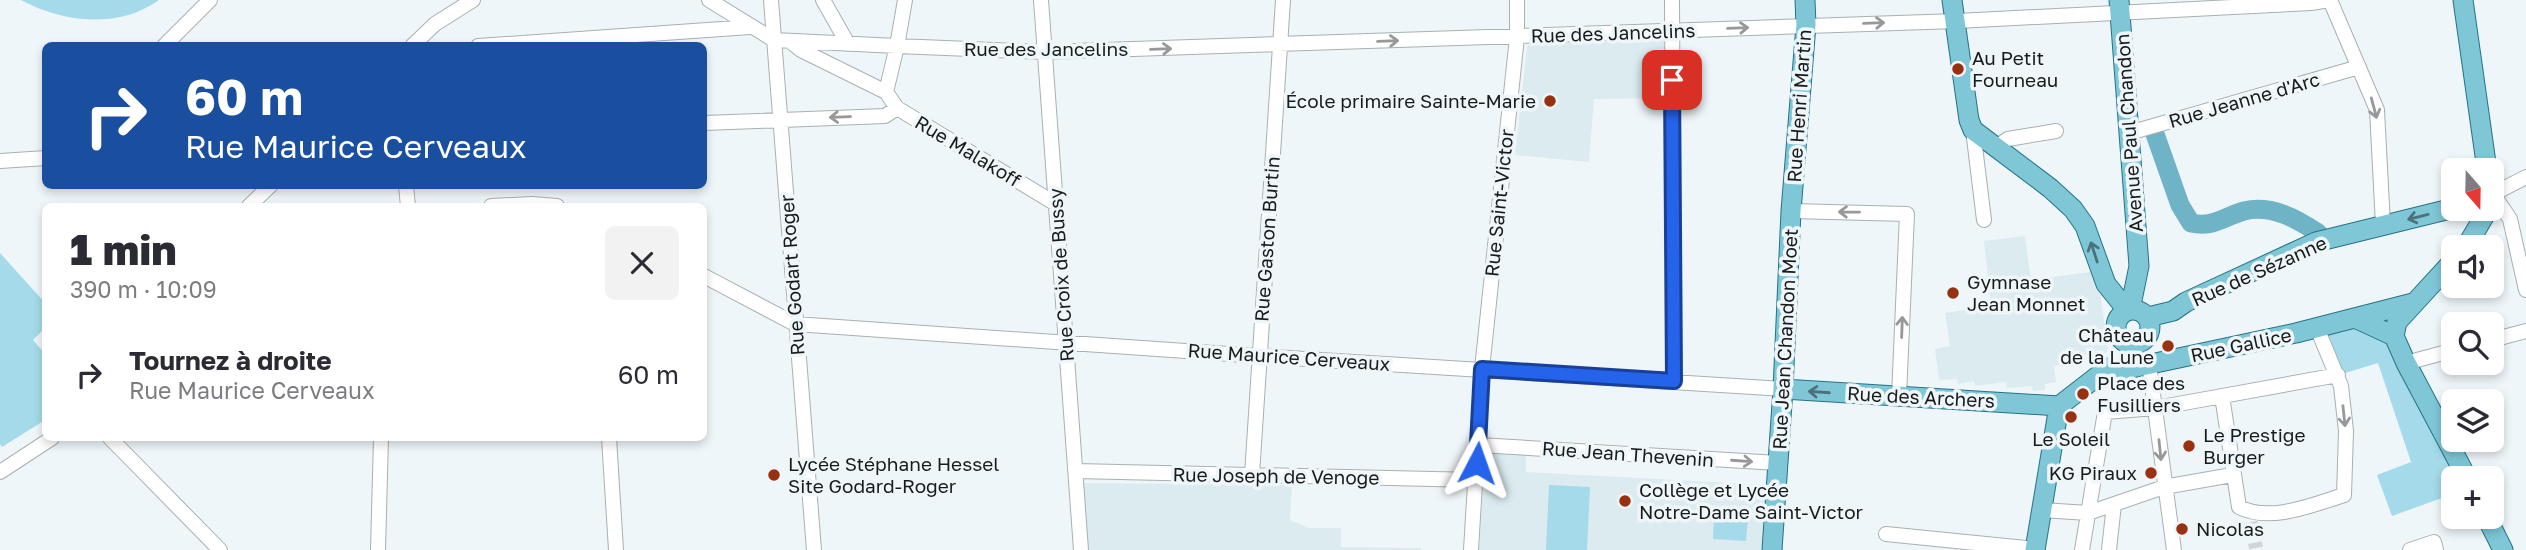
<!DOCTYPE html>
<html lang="fr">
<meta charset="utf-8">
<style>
body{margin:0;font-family:"Golos Text",sans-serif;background:#f2f2f3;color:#2b2b33;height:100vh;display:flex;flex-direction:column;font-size:26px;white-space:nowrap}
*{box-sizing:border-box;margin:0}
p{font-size:23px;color:#7c7c81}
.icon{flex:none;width:38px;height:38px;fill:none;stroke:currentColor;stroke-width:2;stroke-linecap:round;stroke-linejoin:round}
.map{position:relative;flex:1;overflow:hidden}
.side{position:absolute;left:42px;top:203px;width:665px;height:238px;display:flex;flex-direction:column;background:#fff;border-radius:10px;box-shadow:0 4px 10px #0003}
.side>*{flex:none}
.guide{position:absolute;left:42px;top:42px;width:665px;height:147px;border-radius:10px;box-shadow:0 4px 10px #0003;background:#1a4fa0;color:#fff;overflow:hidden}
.needle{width:46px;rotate:160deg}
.fabs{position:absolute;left:2441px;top:158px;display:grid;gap:14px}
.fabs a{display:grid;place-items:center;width:63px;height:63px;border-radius:10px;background:#fff;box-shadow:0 4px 10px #0003;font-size:35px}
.pin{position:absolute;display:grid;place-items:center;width:60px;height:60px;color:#fff;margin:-30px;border-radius:14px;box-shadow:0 4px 10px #0006}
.me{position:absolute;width:77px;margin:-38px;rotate:4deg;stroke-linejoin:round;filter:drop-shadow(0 0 5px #0008)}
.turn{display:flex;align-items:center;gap:24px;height:147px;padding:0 28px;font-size:32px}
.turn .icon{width:91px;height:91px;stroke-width:2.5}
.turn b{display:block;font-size:49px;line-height:60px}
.round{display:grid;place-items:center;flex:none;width:74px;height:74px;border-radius:10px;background:#f2f2f3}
.summary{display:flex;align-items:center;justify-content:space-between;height:119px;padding:0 28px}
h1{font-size:42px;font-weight:800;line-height:52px}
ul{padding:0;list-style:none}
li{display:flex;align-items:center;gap:21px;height:105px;padding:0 28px}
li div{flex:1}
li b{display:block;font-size:26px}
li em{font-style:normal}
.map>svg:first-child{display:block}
</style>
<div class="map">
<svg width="2526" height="550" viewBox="0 0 2526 550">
<rect width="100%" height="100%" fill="#eff6f9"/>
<path fill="#dbebf0" d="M1662 38 1665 40V98L1594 99 1589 162 1515 155 1527 47 1531 43Z
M2025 236 2031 280 2097 271 2108 349 2106 354 2096 359 2054 366 2056 382 2045 384V390L2033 391 2032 386 2007 388 2006 382 1975 386 1974 381 1958 384 1957 379 1939 380 1935 349 1950 346 1945 313 1991 306 1984 241Z
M1488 452 1526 454V472L1769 485 1765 550H1479L1485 454Z
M1080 483 1292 485 1290 520 1309 528H1341V547L1421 548V550H1086Z"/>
<path fill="#a4dae9" d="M21 0H159C119 29 63 23 21 0Z
M0 253 46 304 45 328 33 340 45 354V420L2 447 0 444Z
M2356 323 2387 344 2460 478H2454L2453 494 2392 516 2377 475 2411 462 2378 363 2342 374 2323 332Z
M1549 485 1590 487 1587 550H1546Z
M1714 516 1748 518 1746 541 1713 539Z"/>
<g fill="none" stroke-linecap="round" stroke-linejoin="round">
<path stroke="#6fb4c6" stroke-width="19" d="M2155 134 2180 205 2191 223C2213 228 2223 217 2244 211 2271 204 2297 219 2318 233"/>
<path stroke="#cfd5d8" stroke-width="14" stroke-dasharray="14 7" stroke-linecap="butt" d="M2251 522 2256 548"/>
<g stroke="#a8b0b2" stroke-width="16">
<path id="minor" d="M709 0 774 40 897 46 886 92
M771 0 814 550
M823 0 848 44
M905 0 897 46 1045 52 1957 21 2311 3 2329 0
M1041 0 1081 550
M1672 0 1674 381
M2330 0 2377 110 2383 225
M790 41 801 50 886 92 897 108 1056 204
M164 46 210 0
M412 46 435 24 473 0
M478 46 750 27
M704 123 885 116 897 108
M1973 130 1984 220
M2129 133 2359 67
M1996 147 2008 139 2056 131
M0 161 46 158
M2526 177 2493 194 2510 219 2526 290
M406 186 408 206
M249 206 270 186
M491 206 532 204 557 206
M1791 211 1907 214 1899 396
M704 276 795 324 1258 356 1783 389
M2492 340 2526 331
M2406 363 2454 350
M2149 364 2174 550
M2222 396 2239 507C2270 523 2312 505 2344 495L2346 431 2341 386 2317 328
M110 438 220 550
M609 438 616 550
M1479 445 1778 463
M1076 471 1476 480
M0 472 52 438
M1252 475 1283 0
M2042 510 2088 513 2164 487 2232 475
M1886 534 2035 549
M378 550 381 438
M1471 550 1482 369 1517 37V0
M2082 550 2105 412 2156 408 2338 375
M2109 550 2114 504
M2410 550 2434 542 2436 550"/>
</g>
<g stroke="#247385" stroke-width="21">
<path id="major" d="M1952 0 1969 120 1973 130 2050 188 2073 209 2085 226 2106 284 2127 310
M2119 0 2139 266 2130 310
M2463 0 2487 170
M2492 188 2493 194
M2466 247 2489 208
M2116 327a17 17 0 1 1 34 0a17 17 0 1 1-34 0Z
M2148 317 2173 311 2186 302 2316 242 2454 208
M2355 318 2394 336
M2394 336 2406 363 2467 478
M2394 336 2397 322 2454 260
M2099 375 2296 333 2413 303
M1783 389 2059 406
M2059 406 2108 368
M2486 516 2503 550
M1772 550 1783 389 1791 211 1806 25 1805 0
M2035 550 2059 406"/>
</g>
<use href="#minor" stroke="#fff" stroke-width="14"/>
<use href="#major" stroke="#7fc7d7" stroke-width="19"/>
</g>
<defs><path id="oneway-shaft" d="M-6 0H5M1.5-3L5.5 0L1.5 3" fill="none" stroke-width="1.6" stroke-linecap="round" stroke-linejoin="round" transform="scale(1.75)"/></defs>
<g stroke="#979899">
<use href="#oneway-shaft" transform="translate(1874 23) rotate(-2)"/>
<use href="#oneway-shaft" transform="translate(1738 28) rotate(-2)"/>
<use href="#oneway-shaft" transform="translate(1388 41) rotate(-2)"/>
<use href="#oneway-shaft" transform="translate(1161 49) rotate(-2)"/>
<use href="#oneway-shaft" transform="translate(2374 108) rotate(75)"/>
<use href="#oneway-shaft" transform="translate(840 117) rotate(178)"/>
<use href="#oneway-shaft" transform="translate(1849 212) rotate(-179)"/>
<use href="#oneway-shaft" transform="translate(1902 327) rotate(-88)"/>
<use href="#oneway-shaft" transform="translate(2344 416) rotate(84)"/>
<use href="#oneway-shaft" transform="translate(2160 450) rotate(84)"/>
<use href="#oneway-shaft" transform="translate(1742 461) rotate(4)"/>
</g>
<g stroke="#4c717a">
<use href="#oneway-shaft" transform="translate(2418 217) rotate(166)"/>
<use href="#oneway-shaft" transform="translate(2094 252) rotate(-108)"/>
<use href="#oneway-shaft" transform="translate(1819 392) rotate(-176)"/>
</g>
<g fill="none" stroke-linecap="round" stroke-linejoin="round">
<g stroke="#184099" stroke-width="18">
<path id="route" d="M1477 463 1482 369 1674 381 1672 80"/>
</g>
<use href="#route" stroke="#2563eb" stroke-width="12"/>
</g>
<g fill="#983110" stroke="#eff6f9" stroke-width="2.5">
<circle cx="1958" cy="69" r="7"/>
<circle cx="1550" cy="101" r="7"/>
<circle cx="1953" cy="293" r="7"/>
<circle cx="2168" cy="346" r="7"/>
<circle cx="2083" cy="394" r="7"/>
<circle cx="2071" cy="417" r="7"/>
<circle cx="2189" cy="446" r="7"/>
<circle cx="2151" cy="473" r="7"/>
<circle cx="774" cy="475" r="7"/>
<circle cx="1625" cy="501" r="7"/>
<circle cx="2182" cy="529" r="7"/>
</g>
<g text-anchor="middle" stroke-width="7" stroke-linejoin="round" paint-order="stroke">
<g font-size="19" fill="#181b1c" stroke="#eff6f9">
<text transform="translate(1613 33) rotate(-2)" y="7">Rue des Jancelins</text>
<text x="1046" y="56">Rue des Jancelins</text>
<text transform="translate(2244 100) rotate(-16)" y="7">Rue Jeanne d'Arc</text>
<text transform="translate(1799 106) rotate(-86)" y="7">Rue Henri Martin</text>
<text transform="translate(2129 133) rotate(-94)" y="7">Avenue Paul Chandon</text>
<text transform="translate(968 151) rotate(31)" y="7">Rue Malakoff</text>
<text transform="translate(1499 203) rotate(-84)" y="7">Rue Saint-Victor</text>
<text transform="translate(1267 239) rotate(-86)" y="7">Rue Gaston Burtin</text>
<text transform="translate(2259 271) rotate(-24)" y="7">Rue de Sézanne</text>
<text transform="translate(792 275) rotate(-94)" y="7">Rue Godart Roger</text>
<text transform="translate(1061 275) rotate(-94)" y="7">Rue Croix de Bussy</text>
<text transform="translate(1785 339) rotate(-87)" y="7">Rue Jean Chandon Moet</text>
<text transform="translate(2241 345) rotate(-12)" y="7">Rue Gallice</text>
<text transform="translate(1289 357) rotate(4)" y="7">Rue Maurice Cerveaux</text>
<text transform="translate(1921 397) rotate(3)" y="7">Rue des Archers</text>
<text transform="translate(1628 454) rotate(4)" y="7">Rue Jean Thevenin</text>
<text transform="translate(1276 476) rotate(1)" y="7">Rue Joseph de Venoge</text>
</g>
<g font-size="19" fill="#181b1c" stroke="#eff6f9" text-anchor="start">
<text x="1972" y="65">Au Petit<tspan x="1972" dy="22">Fourneau</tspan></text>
<text x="1536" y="108" text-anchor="end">École primaire Sainte-Marie</text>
<text x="1967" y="289">Gymnase<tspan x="1967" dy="22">Jean Monnet</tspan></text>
<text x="2154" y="342" text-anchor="end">Château<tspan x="2154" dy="22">de la Lune</tspan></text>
<text x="2097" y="390">Place des<tspan x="2097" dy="22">Fusilliers</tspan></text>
<text x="2203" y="442">Le Prestige<tspan x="2203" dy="22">Burger</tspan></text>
<text x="2071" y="446" text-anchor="middle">Le Soleil</text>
<text x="788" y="471">Lycée Stéphane Hessel<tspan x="788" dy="22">Site Godard-Roger</tspan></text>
<text x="2137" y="480" text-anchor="end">KG Piraux</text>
<text x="1639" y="497">Collège et Lycée<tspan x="1639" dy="22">Notre-Dame Saint-Victor</tspan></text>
<text x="2196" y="536">Nicolas</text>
</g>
</g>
</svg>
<div class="fabs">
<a><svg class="needle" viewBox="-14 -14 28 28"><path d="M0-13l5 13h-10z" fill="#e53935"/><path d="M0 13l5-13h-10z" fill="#7c7c81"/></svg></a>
<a><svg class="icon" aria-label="sound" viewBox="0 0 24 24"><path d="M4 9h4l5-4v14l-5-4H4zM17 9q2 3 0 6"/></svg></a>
<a><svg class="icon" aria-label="search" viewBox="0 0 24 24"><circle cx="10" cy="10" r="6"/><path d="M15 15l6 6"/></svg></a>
<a><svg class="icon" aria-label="layers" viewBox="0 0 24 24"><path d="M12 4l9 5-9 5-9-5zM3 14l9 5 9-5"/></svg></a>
<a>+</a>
</div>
<div class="pin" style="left:1672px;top:80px;background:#d93025"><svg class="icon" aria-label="arrive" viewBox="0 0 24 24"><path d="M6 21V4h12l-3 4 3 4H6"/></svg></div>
<svg class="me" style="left:1477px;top:463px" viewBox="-20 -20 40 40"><path d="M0-17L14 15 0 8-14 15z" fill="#2563eb" stroke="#fff" stroke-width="4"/></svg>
<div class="guide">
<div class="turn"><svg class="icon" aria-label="right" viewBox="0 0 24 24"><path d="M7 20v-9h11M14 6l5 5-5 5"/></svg><div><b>60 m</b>Rue Maurice Cerveaux</div></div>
</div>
<section class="side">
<div class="summary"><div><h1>1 min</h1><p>390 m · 10:09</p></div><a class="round"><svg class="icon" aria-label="close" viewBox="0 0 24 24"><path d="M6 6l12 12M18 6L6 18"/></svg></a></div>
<ul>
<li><svg class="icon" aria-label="right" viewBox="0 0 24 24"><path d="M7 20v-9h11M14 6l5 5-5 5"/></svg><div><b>Tournez à droite</b><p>Rue Maurice Cerveaux</p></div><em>60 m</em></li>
</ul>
</section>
</div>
